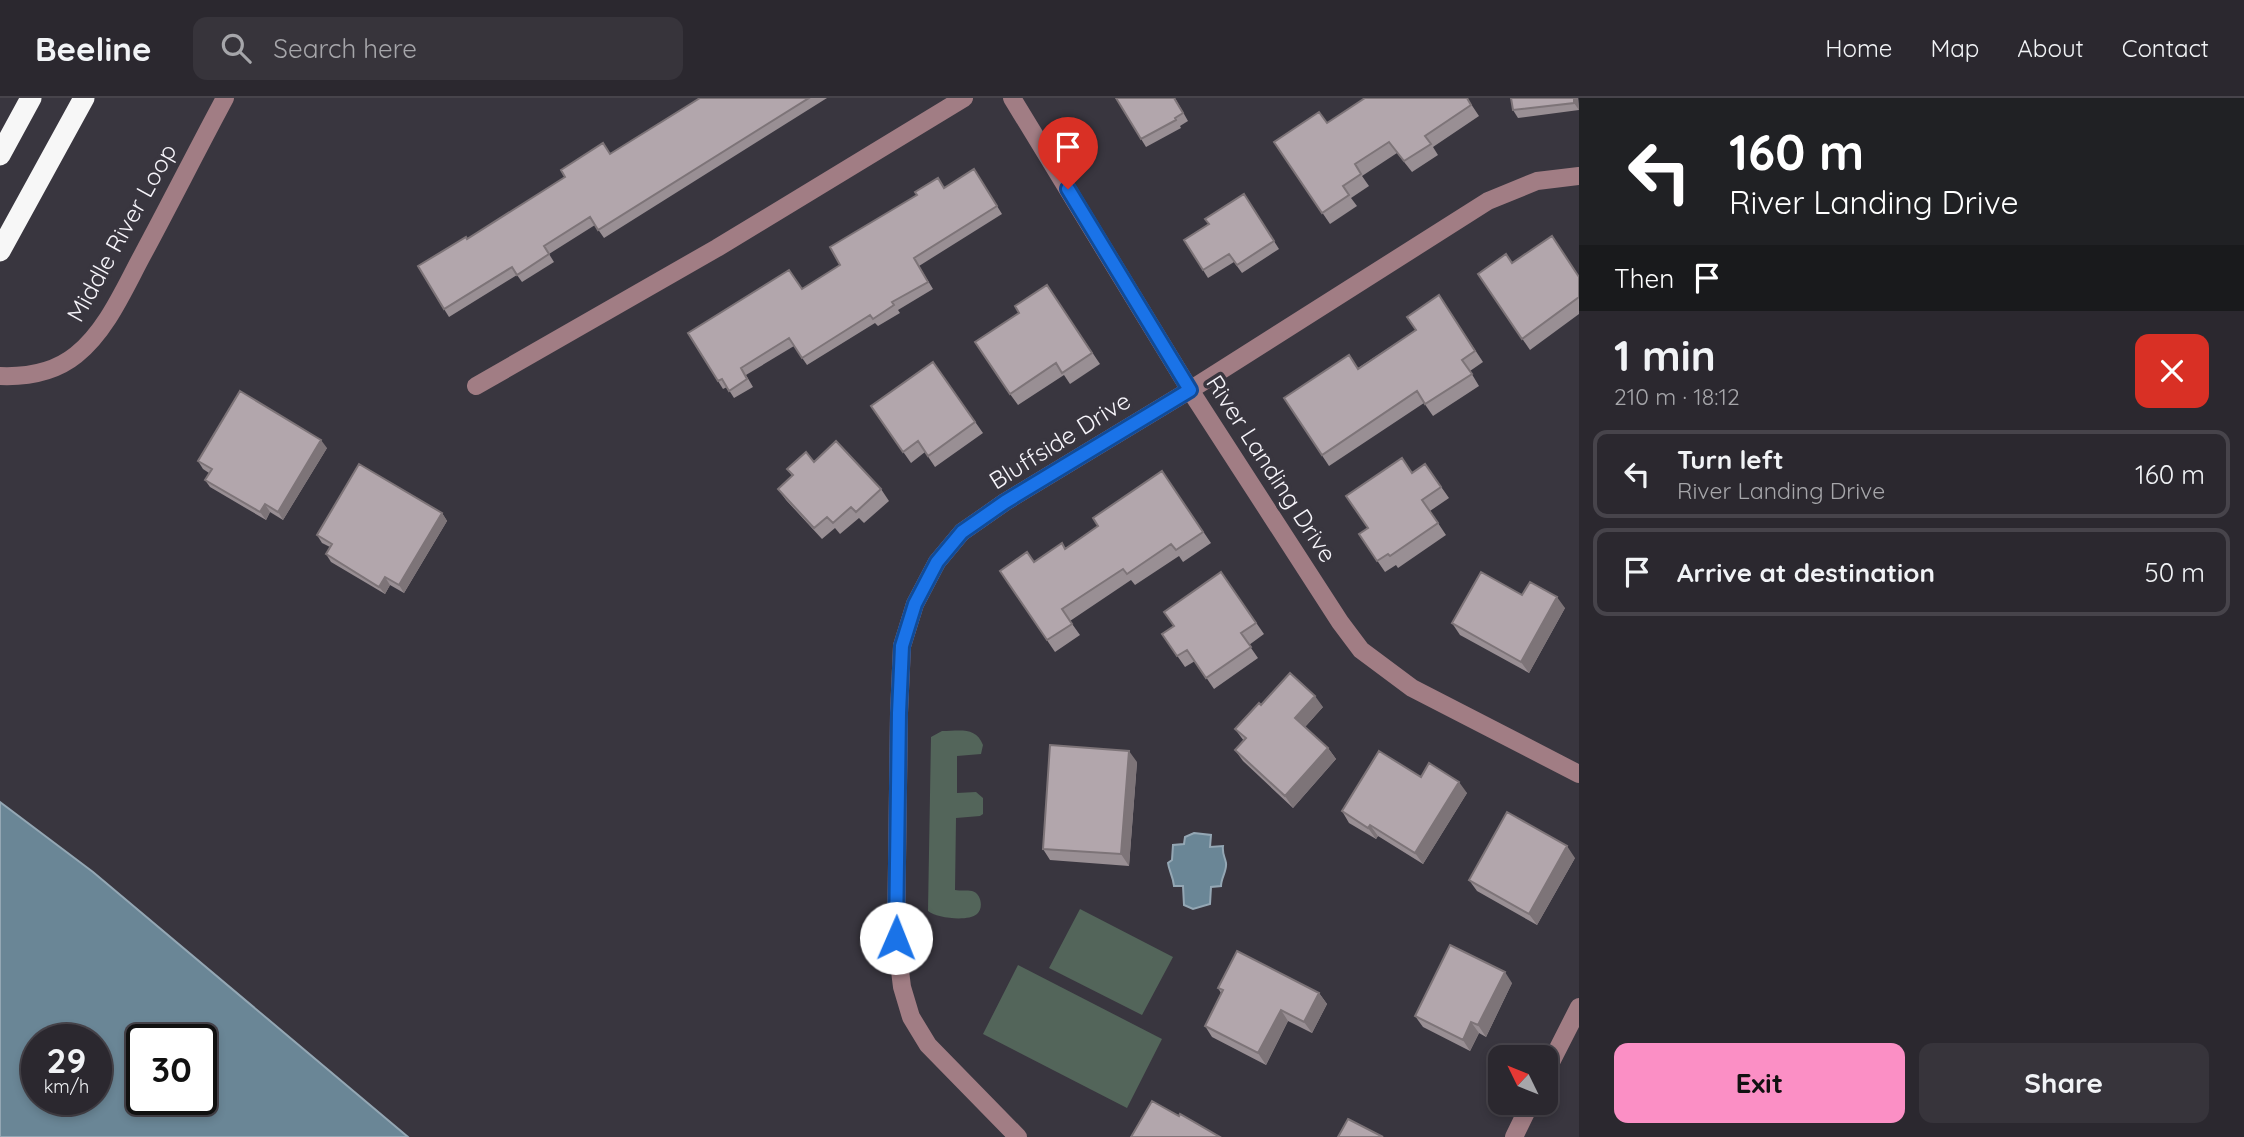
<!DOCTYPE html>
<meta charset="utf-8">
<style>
body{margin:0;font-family:Quicksand,sans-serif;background:#37343b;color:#f1f3f6;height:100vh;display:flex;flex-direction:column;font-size:26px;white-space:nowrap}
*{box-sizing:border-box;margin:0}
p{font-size:23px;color:#a6a6aa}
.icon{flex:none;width:38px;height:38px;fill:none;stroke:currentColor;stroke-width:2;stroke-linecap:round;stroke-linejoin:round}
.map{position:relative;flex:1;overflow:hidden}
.side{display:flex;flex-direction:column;background:#2b282f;width:665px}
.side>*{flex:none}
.banner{background:#202124;color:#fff;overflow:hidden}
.needle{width:46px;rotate:313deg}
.buttons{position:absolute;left:1488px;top:947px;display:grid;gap:14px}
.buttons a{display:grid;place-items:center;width:70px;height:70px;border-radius:14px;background:#2b282f;box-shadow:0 4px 10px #0003,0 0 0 2px #47444b;font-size:35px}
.speed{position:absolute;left:21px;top:926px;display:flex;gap:14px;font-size:35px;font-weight:700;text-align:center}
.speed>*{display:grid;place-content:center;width:91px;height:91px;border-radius:50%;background:#2b282f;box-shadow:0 4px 10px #0003,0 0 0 2px #47444b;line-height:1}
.speed small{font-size:18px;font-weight:400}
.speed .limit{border:4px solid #111;border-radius:10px;background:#fff;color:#111}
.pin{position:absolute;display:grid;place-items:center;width:60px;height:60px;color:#fff;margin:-72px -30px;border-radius:50% 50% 50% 0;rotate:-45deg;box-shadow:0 0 7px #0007}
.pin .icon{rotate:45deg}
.me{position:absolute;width:77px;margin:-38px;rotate:1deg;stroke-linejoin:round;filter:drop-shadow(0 0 5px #0008)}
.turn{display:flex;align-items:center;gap:24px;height:147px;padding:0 35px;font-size:32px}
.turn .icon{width:91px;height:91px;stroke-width:2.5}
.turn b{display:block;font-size:49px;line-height:60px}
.then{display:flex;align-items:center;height:66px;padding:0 35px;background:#0003;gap:14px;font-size:26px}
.round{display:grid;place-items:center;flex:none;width:74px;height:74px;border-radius:14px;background:#37343b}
.summary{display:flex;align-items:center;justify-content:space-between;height:119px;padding:0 35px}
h1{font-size:42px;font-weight:700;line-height:52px}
.action{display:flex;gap:14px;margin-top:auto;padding:14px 35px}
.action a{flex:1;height:80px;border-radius:14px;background:#fb8fc5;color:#111;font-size:28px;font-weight:700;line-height:80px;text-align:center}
.action a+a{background:#37343b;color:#f1f3f6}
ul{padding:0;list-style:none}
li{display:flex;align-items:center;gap:21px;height:88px;margin:0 14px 10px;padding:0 21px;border:4px solid #47444b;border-radius:14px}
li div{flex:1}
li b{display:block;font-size:26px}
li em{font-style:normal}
header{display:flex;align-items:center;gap:42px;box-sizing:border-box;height:98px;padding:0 35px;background:#2b282f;border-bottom:2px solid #47444b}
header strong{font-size:33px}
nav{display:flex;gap:38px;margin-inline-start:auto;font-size:24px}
.search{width:490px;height:63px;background:#37343b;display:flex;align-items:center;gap:18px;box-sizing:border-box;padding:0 24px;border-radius:14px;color:#a6a6aa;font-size:26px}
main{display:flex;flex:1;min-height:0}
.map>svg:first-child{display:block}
</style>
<header>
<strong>Beeline</strong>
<div class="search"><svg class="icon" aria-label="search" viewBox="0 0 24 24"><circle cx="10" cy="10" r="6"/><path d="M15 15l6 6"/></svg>Search here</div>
<nav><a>Home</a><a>Map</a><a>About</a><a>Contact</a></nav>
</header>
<main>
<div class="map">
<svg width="1579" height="1039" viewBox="0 0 1579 1039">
<rect width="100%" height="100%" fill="#39363f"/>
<path fill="#53655a" d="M942 633C959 633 976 628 983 647L981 656 957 658V695L976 694 983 700V716L980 718 956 720 955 792C960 793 967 792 972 793 981 795 984 810 977 816 968 824 936 820 928 813L931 639Z
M1080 811 1173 859 1142 917 1049 870Z
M1018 867 1162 941 1127 1010 983 936Z"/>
<path fill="#6a8696" stroke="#94a7b4" stroke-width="2" fill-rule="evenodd" d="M0 704 93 774 408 1039H0ZM37 942H96V1001H37ZM142 942H201V1001H142Z
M1194 735 1211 737 1210 749 1223 748C1222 756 1225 759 1226 765 1227 773 1221 780 1221 788L1211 789 1210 806 1193 811 1184 807 1183 788H1174C1173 778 1169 773 1168 765L1172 762 1173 747 1184 746 1185 739Z"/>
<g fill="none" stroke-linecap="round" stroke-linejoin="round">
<path stroke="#a17d84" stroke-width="18" d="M1012 0 1190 292 1340 524 1361 552 1412 590 1579 676
M0 278C26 279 55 274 76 257 107 232 124 191 143 156 171 104 197 52 225 0
M476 288 717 150 964 0
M1545 976 1579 909
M1018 1039 928 947 911 919 902 889 896 840 899 615 902 548 915 506 937 464 962 434 1005 404 1190 292 1488 103 1537 83 1579 78
M1514 1039 1531 1004"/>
<path stroke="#f7f7f7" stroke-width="21" d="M0 57 31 0
M0 153 84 0"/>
</g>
<path fill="#998f94" d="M700 0H827L604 140 595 127 549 156 554 164 522 184 517 177 449 219 444 211 467 141 610 56Z
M1116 0H1175L1188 23 1180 28 1181 30 1146 49Z
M1467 0 1479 18 1433 49 1438 57 1412 74 1397 55 1362 78 1369 88 1351 100 1357 108 1330 126 1274 44 1327 25Z
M1578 0 1579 12 1518 20 1513 12Z
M974 71 1002 116 919 168 933 191 898 212 900 215 878 228 875 225 807 267 794 248 746 277 753 289 734 300 727 289 723 291 718 283 802 191 840 167 944 90Z
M1244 96 1279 151 1242 175 1234 164 1208 180 1203 172 1209 126Z
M1512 165 1579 178V216L1530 252 1478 176Z
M1047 187 1100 266 1070 286 1064 277 1018 307 1010 296 1019 215Z
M1439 197 1483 264 1470 273 1479 288 1433 318 1424 305 1329 368 1284 300 1358 270 1416 232Z
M933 264 983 335 935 369 925 354 911 365 871 308Z
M327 350 283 422 270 414 266 422 210 389 205 382 209 375 203 371 198 363Z
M814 364 881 391 889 403 864 425 859 420 840 436 835 430 822 441 786 402 778 391 792 378 787 371Z
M1425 366 1449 400 1430 413 1446 437 1398 470 1396 467 1385 474 1359 436 1368 430 1412 375Z
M1162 373 1211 445 1183 464 1179 458 1135 487 1131 482 1070 523 1080 537 1055 554 1000 473 1034 464 1065 451 1098 428Z
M442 415 447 423 404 495 390 487 385 496 331 464 326 456 330 449 322 445 317 437Z
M1221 474 1264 536 1249 547 1258 560 1214 591 1195 563 1185 569 1162 536 1174 528Z
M1522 497 1565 510 1529 575 1460 537 1452 525Z
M1261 607 1323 609 1305 629 1328 650 1336 661 1293 710 1243 663 1235 652 1244 643 1235 631Z
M1137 664 1129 768 1050 762 1043 751Z
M1421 679 1467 695 1423 766 1378 738 1376 741 1349 725 1342 713Z
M1575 760 1537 827 1477 793 1469 782Z
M1512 885 1486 939 1479 935 1470 953 1423 929 1415 918Z
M1218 890 1319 895 1327 906 1312 935 1288 923 1266 967 1212 939 1205 928 1221 895Z"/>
<path fill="#7d7478" d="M1574 0H1578L1579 12 1574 5Z
M321 342 327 350 283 422 278 414Z
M265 406 270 414 266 422 260 414Z
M442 415 447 423 404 495 399 487Z
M385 479 390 487 385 496 379 489Z
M1557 499 1565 510 1529 575 1521 564Z
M1315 598 1323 609 1303 631 1295 620Z
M1328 650 1336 661 1293 710 1285 698Z
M1129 653 1137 664 1129 768 1121 756Z
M1459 684 1467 695 1423 766 1415 755Z
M1370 727 1378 738 1376 741 1368 730Z
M1567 748 1575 760 1537 827 1529 816Z
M1505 874 1512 885 1486 939 1478 927Z
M1319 895 1327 906 1312 935 1304 924Z
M1281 912 1288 923 1266 967 1258 955Z
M1471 924 1479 935 1470 953 1463 942Z"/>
<path fill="#b2a6ac" stroke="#7d7478" stroke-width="2" d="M700 0H809L598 132 590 119 544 148 549 156 517 177 512 169 444 211 418 168 466 139 467 141 565 79 561 72 603 45 610 56Z
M1116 0H1174L1183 15 1175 20 1176 22 1141 41Z
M1365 0H1467L1471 7 1425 38 1431 46 1404 63 1389 44 1355 66 1361 76 1343 88 1349 97 1322 115 1274 44 1319 14 1327 25Z
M1511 0H1574V5L1513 12Z
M974 71 997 108 914 160 928 184 892 204 894 207 873 221 870 217 802 260 789 240 741 270 747 281 729 293 722 281 718 283 688 235 789 172 802 191 840 167 830 149 917 97 915 94 938 80 944 90Z
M1244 96 1274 143 1237 167 1229 156 1203 172 1184 142 1209 126 1205 121Z
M1552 138 1579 179V199L1522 241 1478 176 1506 156 1512 165Z
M1047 187 1092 255 1062 275 1056 265 1010 296 975 244 1019 215 1015 208Z
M1439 197 1475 253 1462 262 1472 276 1425 306 1417 293 1322 357 1284 300 1349 257 1358 271 1416 232 1407 219Z
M933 264 975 324 928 358 918 343 903 354 871 308Z
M240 293 321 342 278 414 265 406 260 414 205 382 212 371 198 363Z
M836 343 881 391 856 414 851 409 833 425 827 419 814 430 778 391 793 377 787 371 806 354 814 364Z
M1402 360 1412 375 1425 366 1441 389 1422 402 1438 425 1390 458 1388 456 1377 463 1359 436 1368 430 1346 398Z
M359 366 442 415 399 487 385 479 379 489 326 456 332 446 317 437Z
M1162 373 1203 434 1176 452 1171 446 1127 476 1123 471 1062 511 1072 526 1047 542 1000 473 1027 454 1034 464 1062 445 1065 451 1098 428 1093 420Z
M1221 474 1256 525 1241 535 1251 549 1206 580 1187 552 1177 558 1162 536 1174 528 1164 514Z
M1481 474 1522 497 1530 484 1557 499 1521 564 1452 525Z
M1290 575 1315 598 1295 620 1328 650 1285 698 1235 652 1246 640 1235 631 1259 605 1261 607Z
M1050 647 1129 653 1121 756 1043 751Z
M1379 653 1421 679 1429 665 1459 684 1415 755 1370 727 1368 730 1342 713Z
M1507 714 1567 748 1529 816 1469 782Z
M1450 847 1505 874 1478 927 1471 924 1463 942 1415 918Z
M1237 853 1319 895 1304 924 1281 912 1258 955 1205 928 1223 892 1218 890Z
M1152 1003 1179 1018 1180 1016 1220 1039H1131Z
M1348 1021 1383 1039H1338Z"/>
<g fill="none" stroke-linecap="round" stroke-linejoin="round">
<g stroke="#114b97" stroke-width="18">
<path id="route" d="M896 840 899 615 902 548 915 506 937 464 962 434 1005 404 1190 292 1068 91"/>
</g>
<use href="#route" stroke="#1a73e8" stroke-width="12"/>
</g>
<g text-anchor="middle" stroke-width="7" stroke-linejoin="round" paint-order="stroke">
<g font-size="24" fill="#f6f4fa" stroke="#39363f">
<text transform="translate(122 135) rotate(-61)" y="8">Middle River Loop</text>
<text transform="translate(1060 343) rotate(-32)" y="8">Bluffside Drive</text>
<text transform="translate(1271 371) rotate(57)" y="8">River Landing Drive</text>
</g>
</g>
</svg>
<div class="buttons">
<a><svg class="needle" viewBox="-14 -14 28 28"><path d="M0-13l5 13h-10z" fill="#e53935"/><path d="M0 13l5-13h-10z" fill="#a6a6aa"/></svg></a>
</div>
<div class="speed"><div>29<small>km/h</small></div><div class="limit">30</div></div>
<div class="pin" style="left:1068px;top:91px;background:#d93025"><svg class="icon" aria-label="arrive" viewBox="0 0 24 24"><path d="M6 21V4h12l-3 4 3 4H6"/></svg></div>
<svg class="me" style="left:896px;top:840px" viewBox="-20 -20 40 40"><circle r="19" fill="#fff"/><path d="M0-13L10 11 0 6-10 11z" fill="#1a73e8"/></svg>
</div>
<section class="side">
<div class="banner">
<div class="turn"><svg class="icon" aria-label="left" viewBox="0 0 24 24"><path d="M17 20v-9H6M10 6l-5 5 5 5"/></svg><div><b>160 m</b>River Landing Drive</div></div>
<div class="then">Then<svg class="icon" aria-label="arrive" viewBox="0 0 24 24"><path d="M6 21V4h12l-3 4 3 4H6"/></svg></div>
</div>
<div class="summary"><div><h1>1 min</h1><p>210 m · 18:12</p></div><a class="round" style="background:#d93025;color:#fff"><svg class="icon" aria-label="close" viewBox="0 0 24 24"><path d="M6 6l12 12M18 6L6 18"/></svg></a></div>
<ul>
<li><svg class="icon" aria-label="left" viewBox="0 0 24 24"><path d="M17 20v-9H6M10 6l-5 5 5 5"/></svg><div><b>Turn left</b><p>River Landing Drive</p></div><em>160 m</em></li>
<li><svg class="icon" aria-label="arrive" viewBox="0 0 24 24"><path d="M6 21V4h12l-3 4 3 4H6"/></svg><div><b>Arrive at destination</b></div><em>50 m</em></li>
</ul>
<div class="action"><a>Exit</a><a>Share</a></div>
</section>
</main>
